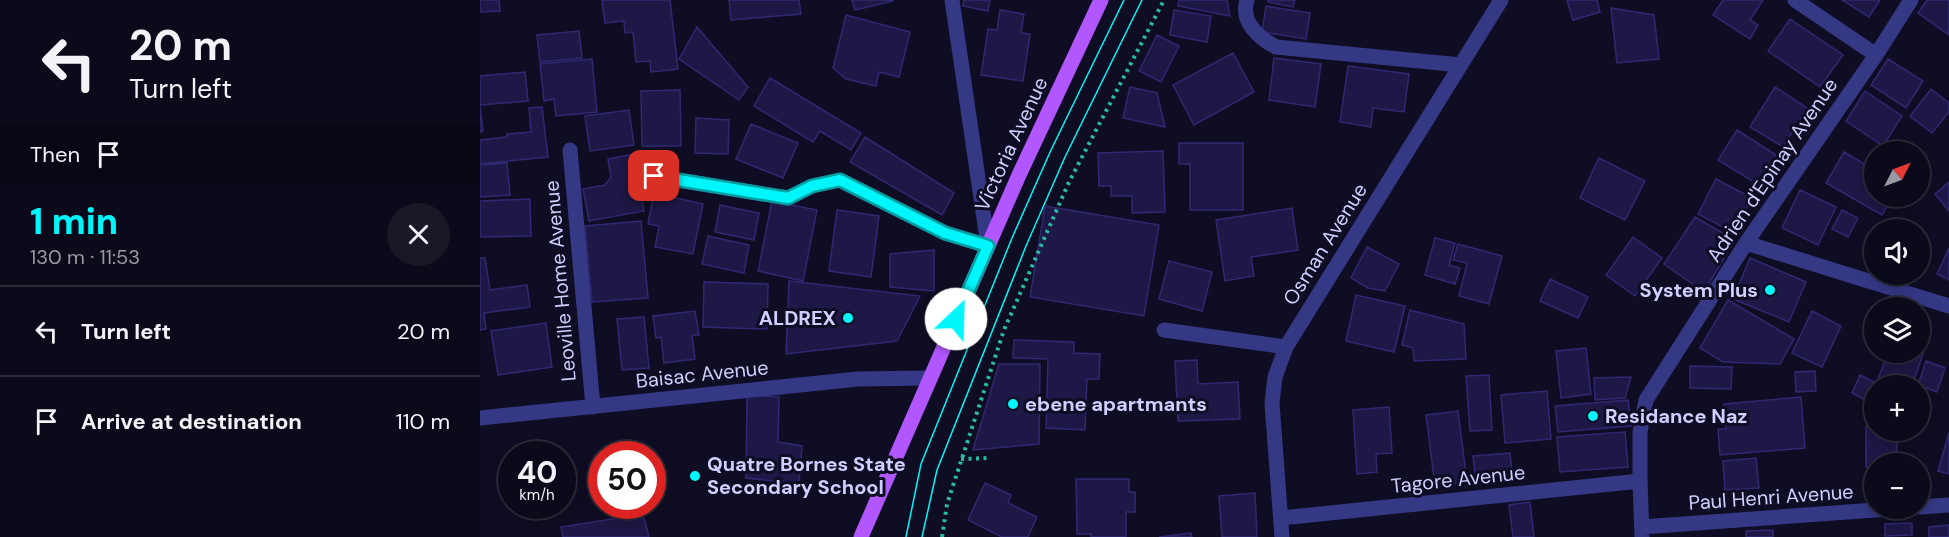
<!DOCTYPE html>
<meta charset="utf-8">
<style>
body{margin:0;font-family:"DM Sans",sans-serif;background:#191827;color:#f1f3f6;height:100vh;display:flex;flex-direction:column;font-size:22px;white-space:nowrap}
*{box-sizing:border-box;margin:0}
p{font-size:20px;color:#9a9aa2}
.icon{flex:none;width:33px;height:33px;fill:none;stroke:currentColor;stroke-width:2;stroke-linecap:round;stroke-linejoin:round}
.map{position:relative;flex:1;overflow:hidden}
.drawer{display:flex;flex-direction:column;background:#0b0a1a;width:480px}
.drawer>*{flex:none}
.banner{background:#0b0a1a;color:#f1f3f6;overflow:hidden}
.needle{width:39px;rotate:48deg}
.controls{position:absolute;left:1384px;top:141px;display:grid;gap:12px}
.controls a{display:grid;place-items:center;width:66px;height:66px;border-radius:50%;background:#0b0a1a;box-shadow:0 3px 15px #0003,0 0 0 2px #2b2b39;font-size:30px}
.speed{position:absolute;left:18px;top:441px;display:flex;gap:12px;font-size:30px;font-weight:700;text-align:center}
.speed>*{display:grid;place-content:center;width:78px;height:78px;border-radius:50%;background:#0b0a1a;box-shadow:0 3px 15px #0003,0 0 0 2px #2b2b39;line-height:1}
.speed small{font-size:15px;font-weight:400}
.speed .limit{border:9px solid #d22;background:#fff;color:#111}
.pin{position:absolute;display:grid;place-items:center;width:51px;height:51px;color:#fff;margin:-26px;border-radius:12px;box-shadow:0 3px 9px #0006}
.me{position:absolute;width:66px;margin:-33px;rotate:24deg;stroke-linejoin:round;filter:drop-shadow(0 0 4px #0008)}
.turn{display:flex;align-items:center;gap:21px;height:126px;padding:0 30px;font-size:27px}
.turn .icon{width:78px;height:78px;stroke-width:2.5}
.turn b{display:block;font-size:42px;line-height:51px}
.then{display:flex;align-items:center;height:57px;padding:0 30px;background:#0003;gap:12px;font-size:22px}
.round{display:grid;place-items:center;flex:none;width:63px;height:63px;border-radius:32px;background:#191827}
.head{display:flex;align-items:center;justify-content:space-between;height:102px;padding:0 30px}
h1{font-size:36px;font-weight:800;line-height:45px;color:#00f6fa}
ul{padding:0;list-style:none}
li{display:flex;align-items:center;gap:18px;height:90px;padding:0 30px;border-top:2px solid #2b2b39}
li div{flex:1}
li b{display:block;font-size:22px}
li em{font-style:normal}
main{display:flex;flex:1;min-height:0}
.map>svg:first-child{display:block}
</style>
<main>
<section class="drawer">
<div class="banner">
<div class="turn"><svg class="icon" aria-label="left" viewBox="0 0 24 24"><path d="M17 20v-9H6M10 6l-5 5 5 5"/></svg><div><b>20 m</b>Turn left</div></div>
<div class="then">Then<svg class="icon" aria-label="arrive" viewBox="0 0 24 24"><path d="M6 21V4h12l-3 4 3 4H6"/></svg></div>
</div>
<div class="head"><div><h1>1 min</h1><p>130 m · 11:53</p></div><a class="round"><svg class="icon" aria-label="close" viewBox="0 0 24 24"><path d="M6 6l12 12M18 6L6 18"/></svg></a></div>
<ul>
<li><svg class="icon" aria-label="left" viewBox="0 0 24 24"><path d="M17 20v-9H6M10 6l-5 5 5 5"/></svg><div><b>Turn left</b></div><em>20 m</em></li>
<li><svg class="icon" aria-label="arrive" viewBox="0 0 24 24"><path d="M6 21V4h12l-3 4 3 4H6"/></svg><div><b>Arrive at destination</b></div><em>110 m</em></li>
</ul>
</section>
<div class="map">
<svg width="1469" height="537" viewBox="0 0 1469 537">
<rect width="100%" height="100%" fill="#0f0d23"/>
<path fill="#1d1845" stroke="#312873" stroke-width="1.5" d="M0 0H19L20 11 0 12Z
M122 0H190L198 69 171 72 170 61 156 62 153 32 145 33 144 21 125 23Z
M249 0H319L321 14 251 20Z
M372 0H413V1L375 10Z
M484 0H510L508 11 483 6Z
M699 0H747L750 16 698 6Z
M788 0H815L813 7 788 2Z
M1087 0H1117L1120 12 1093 20Z
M1243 0H1283L1270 20 1278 25 1270 39 1233 15Z
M1362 0H1400L1389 17Z
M1447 0H1469V35L1438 13Z
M786 6 830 13 826 39 782 32Z
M1131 8 1174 15 1179 59 1137 63Z
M520 10 544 14 541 33 550 34 543 81 501 75 508 29 517 30Z
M694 10 731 16 727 42 690 35Z
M366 15 430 32 419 77 399 72 396 86 366 79 353 68Z
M1310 19 1363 55 1340 87 1288 51Z
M217 27 268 87 259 100 199 59Z
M99 31 102 58 60 62 57 35Z
M677 35 699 46 681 82 659 71Z
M753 53 774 92 714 125 693 85Z
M794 58 841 64 835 107 789 100Z
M112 59 117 112 76 116 74 99 64 101 60 64Z
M1408 59 1443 81 1426 108 1391 85Z
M868 66 929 74 924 112 893 108 891 127 860 122Z
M45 72 48 101 0 105 3 131 0 132V76Z
M290 78 381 133 371 150 340 131 333 142 274 106Z
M650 87 677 93 685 127 643 118Z
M1295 87 1327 108 1303 147 1270 127Z
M1451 89 1469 103V112L1452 133 1430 116Z
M200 90 201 146H162L161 91Z
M1385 91 1422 116 1403 146 1366 121Z
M62 107 68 157 0 164V140L27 137V134L51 132 49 108Z
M149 110 154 145 110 151 105 116Z
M216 118 249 120 248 154 215 153Z
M271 124 318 143 303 178 256 159Z
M1257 130 1296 155 1277 184 1238 160Z
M385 137 474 193 462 215 370 162Z
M699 143H763V210H710V164H699Z
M683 151 685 212 652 213V196H631V186H619L618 153Z
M1364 152 1386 165 1392 154 1395 156V196H1413L1402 215 1346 183Z
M154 154 164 211 109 221 103 189 125 185 131 177 128 159Z
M1119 158 1165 181 1145 220 1100 198Z
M27 163 30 195 0 197V165Z
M1236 179 1272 198 1254 233 1218 214Z
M1469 182V211L1455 194Z
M1320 190 1356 207 1338 245 1302 228Z
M174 193 223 204 213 254 175 247 179 226 168 224Z
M50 199 51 236 0 237V201Z
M292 201 337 210 323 281 278 271Z
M240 205 279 213 274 240 235 232Z
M565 206 679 225 664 316 550 297Z
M812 208 818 250 771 257 774 276 745 281 736 220Z
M357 210 399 216 391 277 349 271Z
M1362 210 1378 218 1368 237 1352 229Z
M1215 217 1255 240 1224 292 1184 264Z
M161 221 168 298 112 302 105 226Z
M228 236 269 245 264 273 222 264Z
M1153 237 1182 258 1155 296 1126 275Z
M955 238 975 243 969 265 980 268 975 284 945 275Z
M978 244 1022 256 1009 304 979 296 987 263 973 260Z
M887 247 919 264 905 291 888 288 871 278Z
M1469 248V280L1457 274Z
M454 250V291L410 287V254Z
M0 258H5L10 290 47 285 50 307 4 313 6 329 0 330Z
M1270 258 1326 282 1309 322 1253 299Z
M689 261 732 272 722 311 679 299Z
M1070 279 1108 297 1098 318 1060 301Z
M309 281 440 296 417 341 306 354Z
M224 282 288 284 287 329 223 327Z
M876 295 925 306 914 352 866 341Z
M1248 300 1314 339 1300 364 1243 362 1220 348Z
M930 310 984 324 986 359 934 361 933 348 922 345Z
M215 311 219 335H212L215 359 184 363 181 337 176 338 173 316Z
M1332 311 1361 326 1342 367 1312 353Z
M164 317 169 368 142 370 137 319Z
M66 323 72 367 18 375 11 331Z
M534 340 594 342V353L620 354 619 379H607L605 430 566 428 568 359 533 358Z
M1440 343 1446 345 1432 386H1417L1398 379 1407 355 1421 360 1424 352H1440Z
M1106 348 1111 394 1081 398 1076 351Z
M717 360 718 384 758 382 760 419 698 421 695 361Z
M1446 361 1465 368 1457 392 1438 385Z
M519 364H560L559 444 493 450Z
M1210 366 1252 367 1251 389 1210 388Z
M1335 371 1336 391 1316 392 1315 372Z
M1009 375 1012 430 990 431 986 376Z
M1380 375 1394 382 1385 400 1372 393Z
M1151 377 1145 398 1115 400 1114 378Z
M1067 391 1071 439 1025 443 1021 395Z
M267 395 299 397 298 442 322 446 319 484 266 478Z
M1321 397 1325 448 1240 455 1238 429H1246L1244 404Z
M1148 400 1151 426 1078 432 1075 406Z
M909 407 912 453 896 454 897 472 877 474 873 410Z
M978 411 987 482 955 486 946 415Z
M1386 426H1395V430H1417V464H1395V467H1386Z
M1145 432 1148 467 1080 472 1077 437Z
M1469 433V474L1458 471Z
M1030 453 1033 481 996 484 993 456Z
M1276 458 1279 488 1245 490 1243 461Z
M596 479H649V492H655V512H646V537H611V534H597Z
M505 483 531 495 528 503 557 517 548 537H522L488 520Z
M775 493 777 537H742L739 496Z
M1050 502 1054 537H1033L1029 505Z
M163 514 169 537H83L81 527Z
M1432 523V535L1405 536V524Z
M1469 525V537H1449V527Z
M1293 530V537H1266V531Z
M711 533 712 537H679Z"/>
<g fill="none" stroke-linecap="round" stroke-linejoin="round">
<path stroke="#27bba5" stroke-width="4" stroke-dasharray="3 4.5" stroke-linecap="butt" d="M481 459 509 458
M462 537 467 504 524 330 589 182 684 0"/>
<path stroke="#353885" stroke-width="15" d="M767 0C760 22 779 38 796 47L981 65
M1315 0 1396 55
M90 150 113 407
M174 176 308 198 332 186 359 180 465 233 508 246 472 0
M1266 243 1469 306
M684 330 806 347
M0 418 378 379 449 378
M1440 507 1469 505
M801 518 1160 481
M1162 527 1423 508
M802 537 792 403 795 377 806 347 1021 0
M1162 537 1160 481V432L1166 400 1266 243 1396 55 1431 0"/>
<path stroke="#b256ff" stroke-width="15" d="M381 537 539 175 621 0"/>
<path stroke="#00f6fa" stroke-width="1.5" d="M426 537 441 464 532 238 571 150 644 0
M442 537 457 470 546 246 585 157 662 0"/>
</g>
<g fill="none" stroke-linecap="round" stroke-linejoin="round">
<g stroke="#00a0a2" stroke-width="15">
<path id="route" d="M174 176 308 198 332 186 360 180 465 233 508 246 476 319"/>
</g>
<use href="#route" stroke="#00f6fa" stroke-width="10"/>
</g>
<g fill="#00f6fa" stroke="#0f0d23" stroke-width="2">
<circle cx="1290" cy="290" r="6"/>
<circle cx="368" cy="318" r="6"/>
<circle cx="533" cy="404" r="6"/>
<circle cx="1113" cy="416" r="6"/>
<circle cx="215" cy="476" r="6"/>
</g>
<g text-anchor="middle" stroke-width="6" stroke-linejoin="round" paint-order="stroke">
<g font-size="20" fill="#d0cfff" stroke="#0f0d23">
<text transform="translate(531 144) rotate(-65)" y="7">Victoria Avenue</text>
<text transform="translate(1292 170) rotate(-56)" y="7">Adrien d'Epinay Avenue</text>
<text transform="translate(845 244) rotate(-58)" y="7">Osman Avenue</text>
<text transform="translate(80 281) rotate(-95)" y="7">Leoville Home Avenue</text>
<text transform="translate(222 374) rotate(-6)" y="7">Baisac Avenue</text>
<text transform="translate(978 479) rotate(-6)" y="7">Tagore Avenue</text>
<text transform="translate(1291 497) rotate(-4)" y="7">Paul Henri Avenue</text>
</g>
<g font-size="20" font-weight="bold" fill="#d0cfff" stroke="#0f0d23" text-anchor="start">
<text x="1278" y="297" text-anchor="end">System Plus</text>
<text x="356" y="325" text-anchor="end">ALDREX</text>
<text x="545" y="411">ebene apartmants</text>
<text x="1125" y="423">Residance Naz</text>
<text x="227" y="471">Quatre Bornes State<tspan x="227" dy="23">Secondary School</tspan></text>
</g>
</g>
</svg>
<div class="controls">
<a><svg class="needle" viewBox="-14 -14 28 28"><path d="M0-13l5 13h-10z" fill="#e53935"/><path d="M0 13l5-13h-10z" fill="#9a9aa2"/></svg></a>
<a><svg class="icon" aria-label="sound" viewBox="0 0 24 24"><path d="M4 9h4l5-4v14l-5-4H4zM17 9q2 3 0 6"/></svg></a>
<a><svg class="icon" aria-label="layers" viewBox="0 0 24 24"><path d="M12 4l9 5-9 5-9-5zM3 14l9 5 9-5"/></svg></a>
<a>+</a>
<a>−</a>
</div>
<div class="speed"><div>40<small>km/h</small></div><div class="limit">50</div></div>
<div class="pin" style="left:174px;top:176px;background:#d93025"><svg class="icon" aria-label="arrive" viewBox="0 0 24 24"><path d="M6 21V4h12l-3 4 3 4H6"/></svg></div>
<svg class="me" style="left:476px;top:319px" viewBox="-20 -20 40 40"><circle r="19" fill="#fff"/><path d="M0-13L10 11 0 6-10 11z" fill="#00f6fa"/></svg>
</div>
</main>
